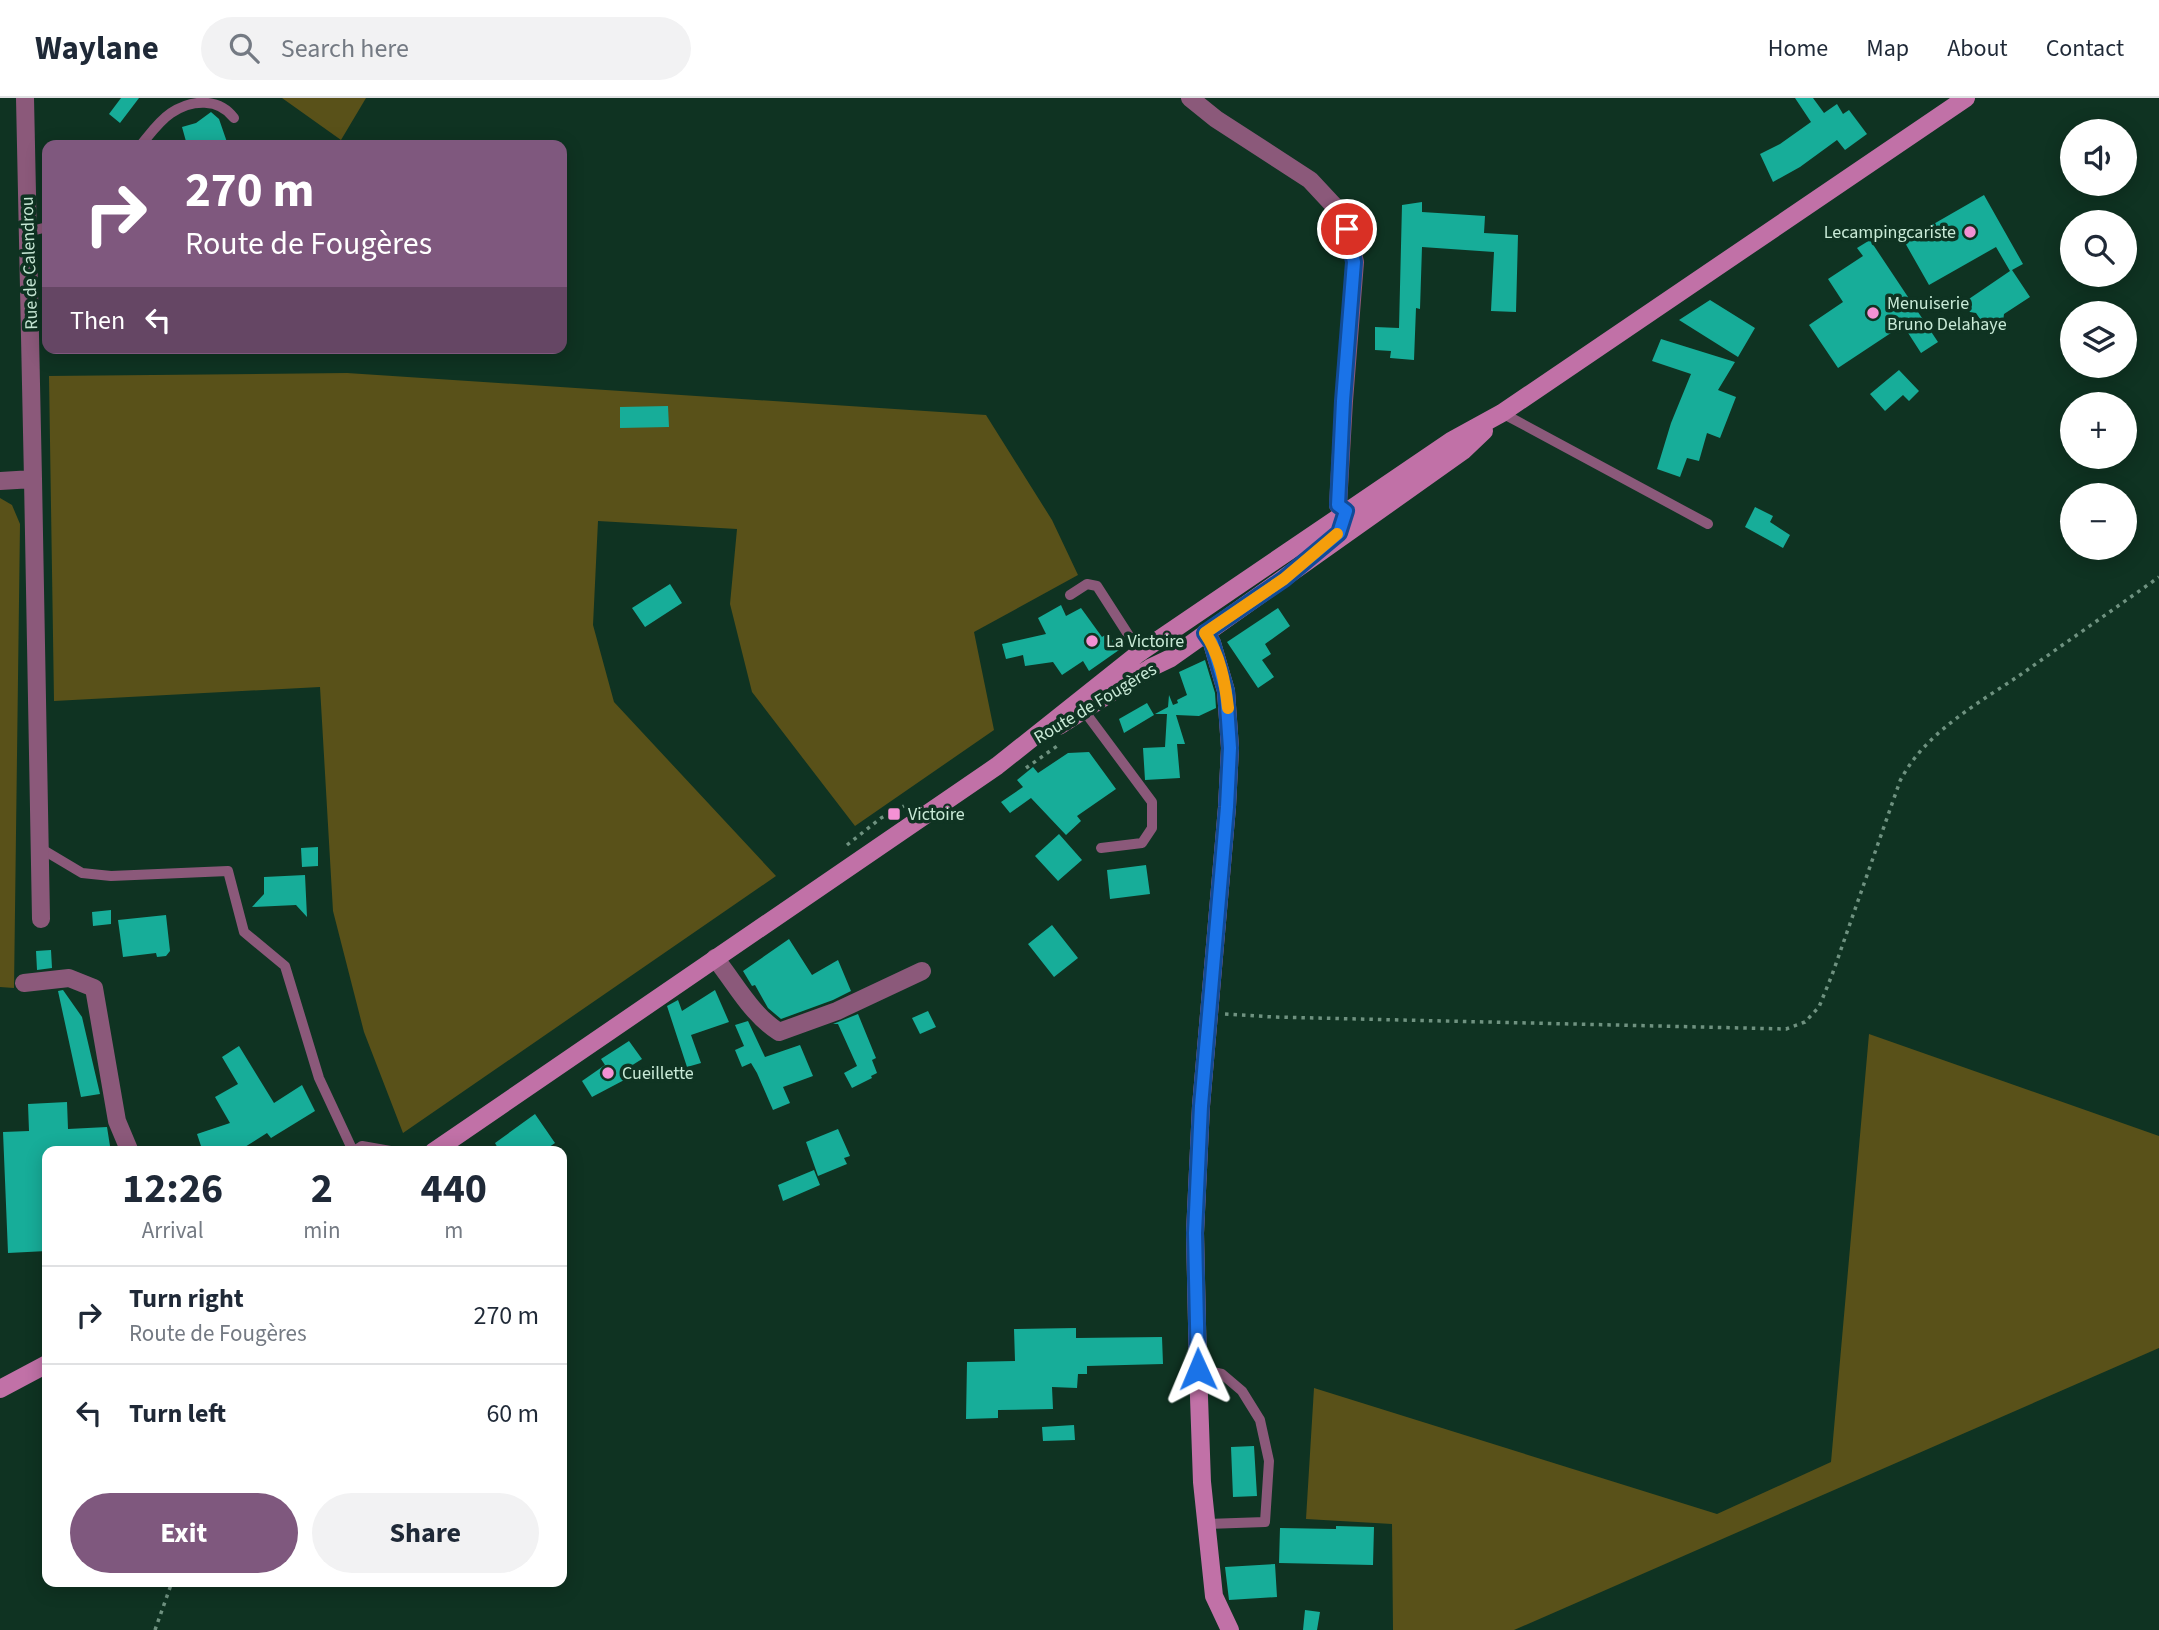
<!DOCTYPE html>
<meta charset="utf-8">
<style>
body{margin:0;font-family:"Source Sans 3",sans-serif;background:#f2f2f3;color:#1f2937;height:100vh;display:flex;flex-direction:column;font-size:26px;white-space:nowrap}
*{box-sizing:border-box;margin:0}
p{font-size:23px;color:#747a83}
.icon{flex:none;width:38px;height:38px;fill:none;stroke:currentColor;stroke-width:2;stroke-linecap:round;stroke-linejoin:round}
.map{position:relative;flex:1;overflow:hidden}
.panel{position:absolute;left:42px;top:1048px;width:525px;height:441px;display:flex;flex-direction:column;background:#fff;border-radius:14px;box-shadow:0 4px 18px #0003}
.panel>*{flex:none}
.banner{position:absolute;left:42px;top:42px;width:525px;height:214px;border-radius:14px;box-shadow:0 4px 18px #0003;background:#7f587e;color:#fff;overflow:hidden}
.tools{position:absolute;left:2060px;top:21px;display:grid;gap:14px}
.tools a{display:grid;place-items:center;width:77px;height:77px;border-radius:50%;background:#fff;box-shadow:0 4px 18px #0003;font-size:35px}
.pin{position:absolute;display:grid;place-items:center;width:60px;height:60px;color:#fff;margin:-30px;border:4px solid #fff;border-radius:50%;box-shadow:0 2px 7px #0007}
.me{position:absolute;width:77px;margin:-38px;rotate:359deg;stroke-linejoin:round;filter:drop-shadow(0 0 5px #0008)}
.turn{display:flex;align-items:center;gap:24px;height:147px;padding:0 28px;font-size:32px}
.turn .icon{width:91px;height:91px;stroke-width:2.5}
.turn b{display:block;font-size:49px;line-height:60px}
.then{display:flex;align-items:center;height:66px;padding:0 28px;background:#0003;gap:14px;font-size:26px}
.eta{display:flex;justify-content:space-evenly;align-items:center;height:119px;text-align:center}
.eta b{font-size:42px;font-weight:700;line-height:49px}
.cta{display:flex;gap:14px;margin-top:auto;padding:14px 28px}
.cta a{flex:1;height:80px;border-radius:42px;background:#7f587e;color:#fff;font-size:28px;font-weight:700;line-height:80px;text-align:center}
.cta a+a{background:#f2f2f3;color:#1f2937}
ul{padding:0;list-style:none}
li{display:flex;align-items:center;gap:21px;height:98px;padding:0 28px;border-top:2px solid #e0e1e3}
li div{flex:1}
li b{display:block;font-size:26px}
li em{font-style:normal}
header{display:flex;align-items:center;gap:42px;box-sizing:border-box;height:98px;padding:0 35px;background:#fff;border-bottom:2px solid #e0e1e3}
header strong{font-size:33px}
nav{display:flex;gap:38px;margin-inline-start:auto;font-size:24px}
.search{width:490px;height:63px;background:#f2f2f3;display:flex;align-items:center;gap:18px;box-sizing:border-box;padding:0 24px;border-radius:38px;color:#747a83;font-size:26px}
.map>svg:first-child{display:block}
</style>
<header>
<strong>Waylane</strong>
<div class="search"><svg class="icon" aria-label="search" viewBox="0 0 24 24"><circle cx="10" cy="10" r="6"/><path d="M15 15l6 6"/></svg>Search here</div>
<nav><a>Home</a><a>Map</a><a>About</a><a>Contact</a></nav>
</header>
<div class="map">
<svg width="2159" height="1532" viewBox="0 0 2159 1532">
<rect width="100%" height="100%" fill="#0f3322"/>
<path fill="#595119" d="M282 0H366L341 42Z
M347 275 986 317 1052 422 1078 477 974 534 994 632 855 728 752 594 730 506 737 431 598 423 593 527 614 604 776 778 403 1035 364 934 333 813 320 589 54 603 49 278Z
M0 400 12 407 20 426 14 890 0 889Z
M1869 936 2159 1038V1250L1514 1532H1393L1392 1426 1306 1421 1314 1290 1717 1416 1831 1364Z"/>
<path fill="#17ad99" d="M121 0H139L120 25 109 16Z
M1795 0H1813L1824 15 1837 6 1843 16 1849 12 1867 36 1845 52 1837 42 1800 69 1773 84 1760 56 1780 46 1811 24Z
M211 14 219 21 228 47H187L182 29 196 25Z
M1984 97 2023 166 2012 172 2030 199 2004 216 2003 224 1997 228 1996 232 1986 230 1976 215 1970 214 1963 205 2010 173 1996 149 1929 187 1904 143Z
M1422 104V114L1485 118 1484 135 1518 137 1516 214 1491 213 1494 154 1422 149 1420 211 1416 210 1414 262 1390 260 1391 253 1375 252V229L1399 230 1402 107Z
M1870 142 1938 244 1921 255 1903 227 1838 270 1809 227 1843 204 1828 181 1863 158 1857 150Z
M1710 202 1755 230 1738 259 1679 222Z
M1661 241 1735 264 1718 292 1736 299 1720 340 1707 335 1699 363 1687 360 1680 379 1657 371 1671 325 1691 276 1652 263Z
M1899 272 1919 293 1909 303 1903 297 1885 313 1870 296Z
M668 308 669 329 620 330V309Z
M1755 409 1773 418 1770 424 1790 437 1783 450 1745 429Z
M670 486 682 505 645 529 632 510Z
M1061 507 1066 518 1081 510 1102 539 1108 535 1119 552 1089 573 1083 563 1062 577 1053 564 1025 568 1023 557 1006 561 1002 546 1046 536 1038 520Z
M1278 510 1290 528 1265 546 1271 556 1262 562 1274 579 1258 590 1227 544Z
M1205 562 1215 595 1216 610 1199 618 1176 617 1185 646H1177L1180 680 1145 682 1143 650 1165 649 1167 616H1155L1168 609 1169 597 1173 607 1178 605 1177 602 1187 597 1179 574Z
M1147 605 1154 617 1124 635 1119 621Z
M1089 654 1116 691 1077 718 1081 723 1066 737 1031 700 1010 715 1001 704 1023 689 1017 682 1033 669 1038 675 1068 655Z
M1059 736 1082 762 1058 783 1035 758Z
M318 749V768L302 769 301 750Z
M1146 767 1150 796 1110 801 1107 772Z
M305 777 307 819 296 807 252 809 264 796V779Z
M111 812V826L93 828 92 814Z
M166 817 170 853 166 858 157 859 156 855 123 859 118 822Z
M1052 827 1078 860 1054 879 1028 846Z
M789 841 812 877 838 862 851 893 833 902 781 921 768 910 755 887 752 888 743 873Z
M51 852 52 870 37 872 36 853Z
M63 892 82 919 100 996 81 999 58 893Z
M715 892 729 924 691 937 701 965 687 969 667 908 678 902 682 913Z
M928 913 936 929 920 936 912 920Z
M858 916 876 960 872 962 877 975 871 978 872 980 852 990 844 975 857 968 838 926H833Z
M748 923 765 959 800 947 813 978 783 989 790 1005 773 1012 757 975 751 965 742 969 735 952 744 948 735 927Z
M629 943 642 961 623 973 628 980 592 999 582 983 605 967 601 961Z
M239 948 274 1005 302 987 315 1013 271 1040 267 1035 237 1054H203L197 1036 230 1025 215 999 238 986 222 959Z
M67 1004 68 1031 107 1029 110 1048 47 1054V1153L8 1155 3 1034 29 1033 28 1006Z
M535 1016 555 1045 542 1054H500L495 1045Z
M838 1031 850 1058 844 1060 847 1066 818 1078 806 1044Z
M814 1072 820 1087 783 1103 778 1087Z
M1076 1230V1240L1162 1239 1163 1266 1087 1268V1276H1078L1077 1290 1052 1289 1053 1311 998 1312V1320L966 1321 967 1264 1015 1263 1014 1231Z
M1074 1327 1075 1342 1043 1343 1042 1329Z
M1254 1348 1257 1398 1233 1399 1231 1349Z
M1336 1428 1374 1429 1373 1467 1279 1465 1280 1430 1336 1431Z
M1275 1466 1277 1499 1229 1502 1225 1469Z
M1305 1512 1320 1514 1317 1532H1303Z"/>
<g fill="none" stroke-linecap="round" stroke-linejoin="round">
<path stroke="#6f9280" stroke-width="3.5" stroke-dasharray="3.5 5" stroke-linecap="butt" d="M1026 670 1060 646
M847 747 881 720 904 708
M1225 916 1273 919 1786 931 1805 924 1819 909 1832 877 1900 683C1925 634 1979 605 2023 575 2068 543 2114 511 2159 479
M155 1532 172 1484"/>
<path stroke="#8b597a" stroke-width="10" d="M141 47C150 36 159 23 171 15 192 1 219 0 234 20
M28 134 47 129
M1502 315 1708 426
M1070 497 1087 486 1097 488 1142 558
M1085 614 1152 704V730L1142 745 1101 750
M40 750 82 775 111 778 228 773 244 834 285 868 319 980 353 1053
M353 1054 362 1048 396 1054
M1198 1271 1222 1276 1242 1293 1260 1322 1269 1363 1265 1424 1207 1426"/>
<path stroke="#8b597a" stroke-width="18" d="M1190 0 1216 21 1310 82 1337 111 1347 131 1355 164 1344 303 1338 407 1346 413
M33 381 41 821
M0 383 33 381 25 0
M715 860C736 886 750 915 779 934L837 913 922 873
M24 885 69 880 94 890 117 1023 130 1054"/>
<path stroke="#c171a7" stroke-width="18" d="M1205 535 1212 545 1226 593 1230 650 1227 709 1201 1008 1195 1135 1198 1271 1202 1384 1214 1498 1230 1532
M1059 628 1150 570 1171 560 1463 353 1484 333
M433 1054 997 668 1139 555 1451 343 1502 315 1966 0
M0 1291 47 1266"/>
</g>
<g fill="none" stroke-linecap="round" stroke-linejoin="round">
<g stroke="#114b97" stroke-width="18">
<path id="route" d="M1198 1271 1195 1135 1201 1008 1227 709 1230 650 1226 593 1212 545 1205 535 1284 481 1339 435 1346 413 1338 407 1343 303 1354 164 1347 131"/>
</g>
<use href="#route" stroke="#1a73e8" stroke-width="12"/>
<path stroke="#f59e0b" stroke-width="12" d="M1228 610C1225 584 1220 557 1205 535L1284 481 1337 436"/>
</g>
<g fill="#f491d4" stroke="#0f3322" stroke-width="2.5">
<circle cx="1970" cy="134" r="7"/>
<circle cx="1873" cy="215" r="7"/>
<circle cx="1092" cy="543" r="7"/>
<rect x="887" y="709" width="14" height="14" rx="3.5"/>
<circle cx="608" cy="975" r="7"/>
</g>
<g text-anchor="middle" stroke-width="7" stroke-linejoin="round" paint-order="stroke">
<g font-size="18" fill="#c9ead7" stroke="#0f3322" text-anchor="start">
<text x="1956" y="140" text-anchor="end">Lecampingcariste</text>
<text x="1887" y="211">Menuiserie<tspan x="1887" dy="21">Bruno Delahaye</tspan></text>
<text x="1106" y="549">La Victoire</text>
<text x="908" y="722">Victoire</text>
<text x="622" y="981">Cueillette</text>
</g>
<g font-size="18" fill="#c9ead7" stroke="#0f3322">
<text transform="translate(29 165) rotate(-92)" y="6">Rue de Calendrou</text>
<text transform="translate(1095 605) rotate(-31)" y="6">Route de Fougères</text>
</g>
</g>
</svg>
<div class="tools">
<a><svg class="icon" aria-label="sound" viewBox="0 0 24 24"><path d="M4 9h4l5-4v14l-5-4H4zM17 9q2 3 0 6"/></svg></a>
<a><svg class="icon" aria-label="search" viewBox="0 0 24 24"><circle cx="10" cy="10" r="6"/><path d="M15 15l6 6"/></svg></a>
<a><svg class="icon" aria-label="layers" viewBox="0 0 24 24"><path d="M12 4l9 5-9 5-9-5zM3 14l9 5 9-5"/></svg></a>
<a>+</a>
<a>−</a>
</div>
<div class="pin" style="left:1347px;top:131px;background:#d93025"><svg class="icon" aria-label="arrive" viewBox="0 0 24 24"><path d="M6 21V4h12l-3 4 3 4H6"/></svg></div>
<svg class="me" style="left:1198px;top:1271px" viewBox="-20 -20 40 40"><path d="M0-17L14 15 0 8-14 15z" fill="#1a73e8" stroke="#fff" stroke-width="4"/></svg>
<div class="banner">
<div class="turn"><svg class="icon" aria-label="right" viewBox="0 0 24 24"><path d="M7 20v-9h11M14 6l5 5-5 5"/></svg><div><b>270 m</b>Route de Fougères</div></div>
<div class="then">Then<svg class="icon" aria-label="left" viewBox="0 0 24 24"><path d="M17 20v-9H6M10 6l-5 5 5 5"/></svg></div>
</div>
<section class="panel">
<div class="eta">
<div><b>12:26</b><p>Arrival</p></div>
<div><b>2</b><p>min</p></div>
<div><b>440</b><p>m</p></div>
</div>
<ul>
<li><svg class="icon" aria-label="right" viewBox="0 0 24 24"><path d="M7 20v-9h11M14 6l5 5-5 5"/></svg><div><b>Turn right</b><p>Route de Fougères</p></div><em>270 m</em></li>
<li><svg class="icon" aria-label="left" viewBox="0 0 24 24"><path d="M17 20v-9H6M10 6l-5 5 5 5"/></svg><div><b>Turn left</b></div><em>60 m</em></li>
</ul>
<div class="cta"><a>Exit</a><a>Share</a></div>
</section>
</div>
